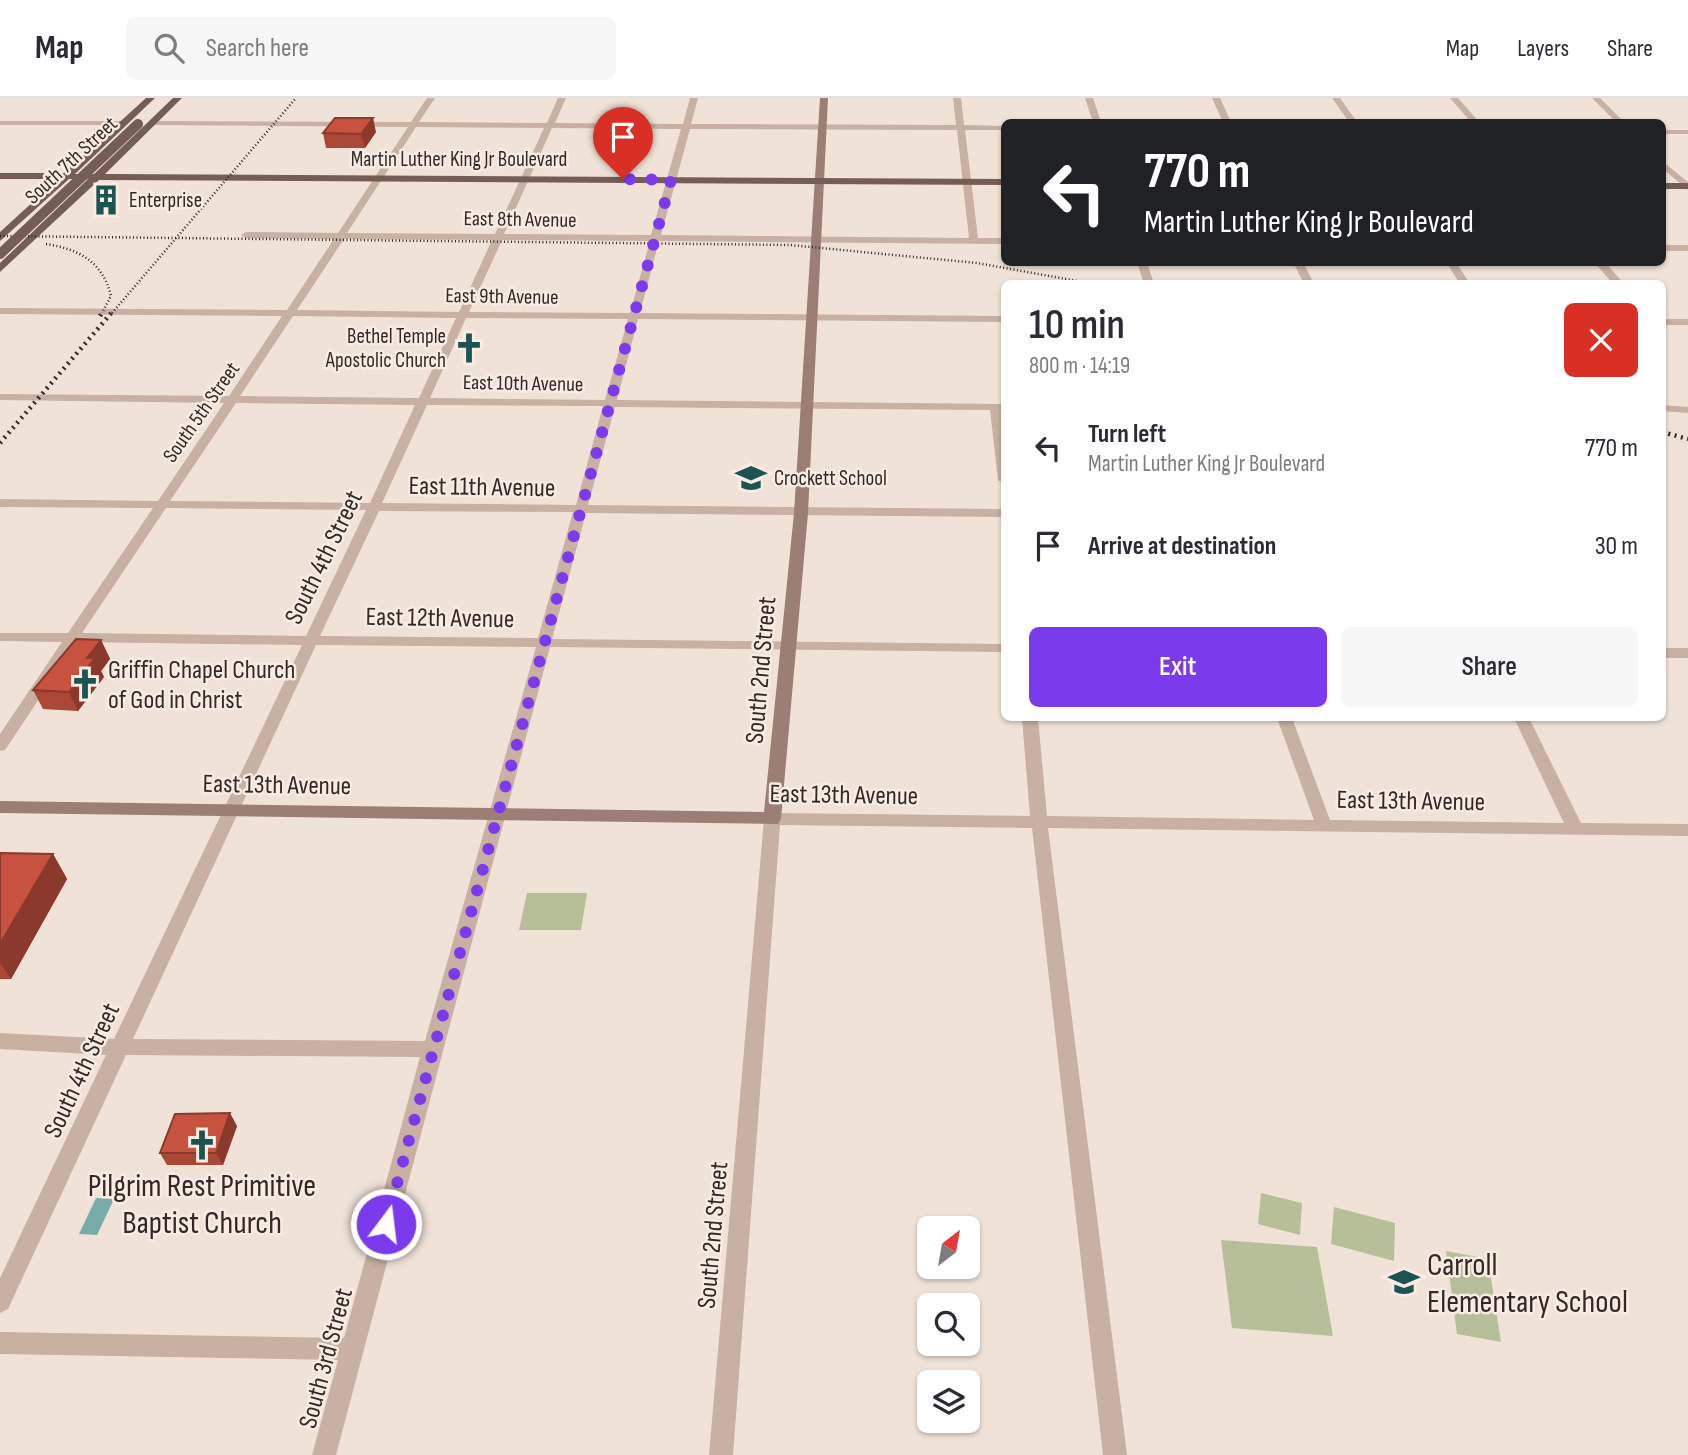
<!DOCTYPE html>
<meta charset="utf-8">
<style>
body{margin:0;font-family:"Sofia Sans Condensed",sans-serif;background:#f7f7f7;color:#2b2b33;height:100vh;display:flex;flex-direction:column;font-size:26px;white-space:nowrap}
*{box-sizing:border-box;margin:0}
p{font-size:23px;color:#7c7c81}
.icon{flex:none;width:38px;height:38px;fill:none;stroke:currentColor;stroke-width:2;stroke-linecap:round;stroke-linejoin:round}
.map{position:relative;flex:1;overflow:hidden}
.drawer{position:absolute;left:1001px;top:182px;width:665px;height:441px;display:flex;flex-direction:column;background:#fff;border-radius:10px;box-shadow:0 2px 5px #0004}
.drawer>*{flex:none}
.top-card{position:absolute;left:1001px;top:21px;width:665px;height:147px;border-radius:10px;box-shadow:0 2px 5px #0004;background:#202124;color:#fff;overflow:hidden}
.needle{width:46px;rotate:31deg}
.fabs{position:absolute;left:917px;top:1118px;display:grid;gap:14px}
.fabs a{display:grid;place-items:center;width:63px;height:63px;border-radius:10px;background:#fff;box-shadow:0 2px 5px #0004;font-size:35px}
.pin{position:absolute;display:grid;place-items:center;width:60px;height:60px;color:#fff;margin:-72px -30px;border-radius:50% 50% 50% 0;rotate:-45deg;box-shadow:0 0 7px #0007}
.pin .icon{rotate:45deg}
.me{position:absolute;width:77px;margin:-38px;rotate:15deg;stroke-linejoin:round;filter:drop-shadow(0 0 5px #0008)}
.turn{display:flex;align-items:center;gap:24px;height:147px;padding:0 28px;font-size:32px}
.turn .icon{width:91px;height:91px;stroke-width:2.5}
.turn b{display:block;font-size:49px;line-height:60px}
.round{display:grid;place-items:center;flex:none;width:74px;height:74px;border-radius:10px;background:#f7f7f7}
.overview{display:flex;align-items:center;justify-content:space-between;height:119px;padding:0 28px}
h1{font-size:42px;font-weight:600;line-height:52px}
.action{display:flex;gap:14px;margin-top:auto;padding:14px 28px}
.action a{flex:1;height:80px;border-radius:10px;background:#7c3aed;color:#fff;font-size:28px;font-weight:600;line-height:80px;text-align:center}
.action a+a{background:#f7f7f7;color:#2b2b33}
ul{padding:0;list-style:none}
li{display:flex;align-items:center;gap:21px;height:98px;padding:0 28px}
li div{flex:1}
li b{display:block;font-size:26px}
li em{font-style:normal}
header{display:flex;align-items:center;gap:42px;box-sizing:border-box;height:98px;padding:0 35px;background:#fff;border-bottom:2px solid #e1e1e2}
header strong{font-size:33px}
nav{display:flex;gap:38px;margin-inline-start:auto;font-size:24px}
.search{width:490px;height:63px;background:#f7f7f7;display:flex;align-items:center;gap:18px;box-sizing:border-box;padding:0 24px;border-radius:10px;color:#7c7c81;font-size:26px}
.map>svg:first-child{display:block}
</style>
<header>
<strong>Map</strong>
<div class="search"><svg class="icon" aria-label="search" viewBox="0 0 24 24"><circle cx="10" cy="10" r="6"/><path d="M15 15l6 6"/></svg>Search here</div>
<nav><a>Map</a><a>Layers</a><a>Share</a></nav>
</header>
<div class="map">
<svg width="1688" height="1357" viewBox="0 0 1688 1357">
<rect width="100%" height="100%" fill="#f0e2d7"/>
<path fill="#b6bf97" d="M527 795H587L581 832H519Z
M1261 1095 1302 1105 1300 1137 1258 1126Z
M1334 1109 1395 1125 1394 1163 1331 1146Z
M1221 1142 1317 1149 1333 1238 1232 1230Z
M1446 1153 1488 1161 1501 1244 1457 1236Z"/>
<path fill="#76adaa" d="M96 1100 114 1101 97 1137 79 1136Z"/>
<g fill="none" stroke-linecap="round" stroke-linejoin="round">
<path fill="#c8b0a3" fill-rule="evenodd" d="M427 0H435L419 24 547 25 558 0H566L555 25 683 26 690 0H698L691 26 956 27 953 0H961L964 27 1004 28V32H965L978 140H1004V146L659 143 640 215 1004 218V224L638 221 617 302 1004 306V312H1001L1004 338V386L998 382 990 312 615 309 588 407 1004 411V419L586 415 552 541 1004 546V554L550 549 336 1357H312L338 1262 0 1256V1234L344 1240 420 959 126 957 8 1211 0 1215V1180L106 957 0 951V935L114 941 302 547 77 544 5 652 0 653V636L62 544 0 543V535H68L153 410 0 409V401L158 403 224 305 0 302V296L229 298 282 218 0 216V210L287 212 334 141 246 140 241 137 246 134 338 135 408 29 151 27 147 25 151 23 411 24ZM416 29 544 30 495 136 347 135ZM552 30 681 31 651 137 504 136ZM690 31 957 32 969 140 661 137ZM344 141 492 142 459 214 297 212ZM502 142 650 143 630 215 469 214ZM293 218 456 220 419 300 240 298ZM466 220 628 221 605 302 430 300ZM236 305 415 307 370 405 170 403ZM427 307 603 308 576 407 382 405ZM166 410 366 412 306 538 82 535ZM379 413 573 414 538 540 320 538ZM316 547 536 549 425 943 133 941Z
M1085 0H1093L1101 24H1093Z
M1212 0H1220L1231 24H1223Z
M1332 0H1340L1357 24H1349Z
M1450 0H1458L1479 24H1471Z
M1592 0H1600L1624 24H1616Z
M0 23H124L128 25 124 27H0Z
M1662 32H1688V36H1662Z
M1662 63 1688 84V92L1662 70Z
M1662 147H1688V153H1662Z
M1137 164H1147L1154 186H1144Z
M1293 164H1303L1314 186H1304Z
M1446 164H1456L1470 186H1460Z
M1594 164H1605L1624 186H1613Z
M1662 221H1688V227H1662Z
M1662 307 1688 309V315L1662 313Z
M1662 550H1688V560H1662Z
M1022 620H1038L1047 718 1314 722 1277 620H1292L1330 722 1564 725 1514 620H1529L1581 725 1688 726V738L1048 730 1127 1357H1103L1032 730 780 727 733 1357H709L764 721 772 715 1030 718Z"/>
<path fill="#9b7f75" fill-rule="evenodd" d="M820 0H828L808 415 781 721 778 726 0 715V703L764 714 794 415Z"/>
<path fill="#755d56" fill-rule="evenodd" d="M146 0H155L75 76H94L173 0H182L105 76 1004 81V87L99 82 0 174V165L88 81H69L0 143V134L58 81H0V75H64Z
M1662 85H1688V91H1662Z"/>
<path stroke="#332825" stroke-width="2.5" stroke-dasharray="1 2.5" stroke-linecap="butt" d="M0 138 790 147 977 165 1094 186
M46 146C79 151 103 164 111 198L102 215
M112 215 296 0"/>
<path stroke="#332825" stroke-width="4.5" stroke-dasharray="2 4.5" stroke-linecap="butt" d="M100 218 103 213
M1662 334 1688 341
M0 345 113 213"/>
<path stroke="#755d56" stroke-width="10" d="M0 156 138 26"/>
</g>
<path fill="#aa4736" d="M376 34 365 50H326L323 35Z
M101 542 110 561 101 573 104 579 78 613 43 611 33 592Z
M0 755 53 756 67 781 11 881H0Z
M237 1028 223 1067H167L160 1055Z"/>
<path fill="#8b392c" d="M373 20 376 34 365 50 361 36Z
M101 542 110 561 101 573 104 579 78 613 69 594 87 560Z
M53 756 67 781 11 881 0 865V846Z
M230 1015 237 1028 223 1067 216 1055Z"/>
<path fill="#c6523f" stroke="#8b392c" stroke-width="2" d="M335 20H373L361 36 323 35Z
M76 541 101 542 87 560H95L69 594 33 592Z
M0 755 53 756 0 846Z
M230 1015 216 1055H160L175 1016Z"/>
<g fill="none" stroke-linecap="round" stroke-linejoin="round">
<path stroke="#7c3aed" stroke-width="12" stroke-dasharray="0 21.6" d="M386 1126 671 82 623 81"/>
</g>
<defs>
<g id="building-bare" transform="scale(2.415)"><path d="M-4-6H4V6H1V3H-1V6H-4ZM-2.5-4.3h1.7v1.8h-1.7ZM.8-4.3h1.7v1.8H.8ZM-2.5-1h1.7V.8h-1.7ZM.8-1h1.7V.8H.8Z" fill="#1b5452" stroke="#f9ece3" stroke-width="2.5" paint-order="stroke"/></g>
<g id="church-bare" transform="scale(2.415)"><path d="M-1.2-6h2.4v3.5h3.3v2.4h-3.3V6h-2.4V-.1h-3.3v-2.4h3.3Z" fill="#1b5452" stroke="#f9ece3" stroke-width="2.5" paint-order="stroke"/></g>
<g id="school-bare" transform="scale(2.415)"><path d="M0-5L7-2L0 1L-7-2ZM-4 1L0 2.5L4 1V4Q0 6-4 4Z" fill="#1b5452" stroke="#f9ece3" stroke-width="2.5" paint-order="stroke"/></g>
</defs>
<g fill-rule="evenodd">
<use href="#building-bare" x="106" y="102"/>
<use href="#church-bare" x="469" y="250"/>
<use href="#school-bare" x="751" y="380"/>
<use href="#church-bare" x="85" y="586"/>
<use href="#church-bare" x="202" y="1047"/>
<use href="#school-bare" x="1404" y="1184"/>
</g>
<g text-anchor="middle" stroke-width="5" stroke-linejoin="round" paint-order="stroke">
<g font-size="21" fill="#332825" stroke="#f9ece3">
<text x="459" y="68">Martin Luther King Jr Boulevard</text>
<text transform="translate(71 62) rotate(-43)" y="7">South 7th Street</text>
<text transform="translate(520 121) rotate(1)" y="7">East 8th Avenue</text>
<text transform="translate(502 198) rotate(1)" y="7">East 9th Avenue</text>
<text transform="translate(523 285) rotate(1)" y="7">East 10th Avenue</text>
<text transform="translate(201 314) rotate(-55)" y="7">South 5th Street</text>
</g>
<g font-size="21" fill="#332825" stroke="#f9ece3" text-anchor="start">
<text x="129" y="109">Enterprise</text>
<text x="446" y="245" text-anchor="end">Bethel Temple<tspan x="446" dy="24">Apostolic Church</tspan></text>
<text x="774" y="387">Crockett School</text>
</g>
<g font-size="26" fill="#332825" stroke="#f9ece3">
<text transform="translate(482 388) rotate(1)" y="9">East 11th Avenue</text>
<text transform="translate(323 459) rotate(-64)" y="9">South 4th Street</text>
<text transform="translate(440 519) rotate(1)" y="9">East 12th Avenue</text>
<text transform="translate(760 572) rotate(-85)" y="9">South 2nd Street</text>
<text transform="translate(277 686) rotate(1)" y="9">East 13th Avenue</text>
<text transform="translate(844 696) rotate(1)" y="9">East 13th Avenue</text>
<text transform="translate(1411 702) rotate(1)" y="9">East 13th Avenue</text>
<text transform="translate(81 972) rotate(-65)" y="9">South 4th Street</text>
<text transform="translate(712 1137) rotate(-85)" y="9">South 2nd Street</text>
<text transform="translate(325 1260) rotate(-75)" y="9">South 3rd Street</text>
</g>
<g font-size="26" fill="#332825" stroke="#f9ece3" text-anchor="start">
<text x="108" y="580">Griffin Chapel Church<tspan x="108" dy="30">of God in Christ</tspan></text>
</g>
<g font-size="32" fill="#332825" stroke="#f9ece3">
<text x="202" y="1098">Pilgrim Rest Primitive<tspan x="202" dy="37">Baptist Church</tspan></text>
<text x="1427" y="1177" text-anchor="start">Carroll<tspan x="1427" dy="37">Elementary School</tspan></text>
</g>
</g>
</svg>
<div class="fabs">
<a><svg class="needle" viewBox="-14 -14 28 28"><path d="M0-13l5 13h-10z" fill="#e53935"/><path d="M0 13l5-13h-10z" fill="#7c7c81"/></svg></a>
<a><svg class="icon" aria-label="search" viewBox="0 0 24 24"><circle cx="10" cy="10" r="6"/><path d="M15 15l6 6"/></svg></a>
<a><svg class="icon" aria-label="layers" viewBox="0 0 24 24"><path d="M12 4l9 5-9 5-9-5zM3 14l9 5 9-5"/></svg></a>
</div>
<div class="pin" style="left:623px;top:81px;background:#d93025"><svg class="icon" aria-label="arrive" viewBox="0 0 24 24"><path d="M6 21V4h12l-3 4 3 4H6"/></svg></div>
<svg class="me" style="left:386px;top:1126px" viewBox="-20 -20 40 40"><circle r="17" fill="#7c3aed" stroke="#fff" stroke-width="3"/><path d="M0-11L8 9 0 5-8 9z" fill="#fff"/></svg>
<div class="top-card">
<div class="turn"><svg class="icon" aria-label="left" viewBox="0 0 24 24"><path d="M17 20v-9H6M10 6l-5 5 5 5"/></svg><div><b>770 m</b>Martin Luther King Jr Boulevard</div></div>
</div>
<section class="drawer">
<div class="overview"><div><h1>10 min</h1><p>800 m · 14:19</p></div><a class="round" style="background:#d93025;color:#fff"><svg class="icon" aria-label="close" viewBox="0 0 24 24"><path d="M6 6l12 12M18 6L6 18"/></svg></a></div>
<ul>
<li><svg class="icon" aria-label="left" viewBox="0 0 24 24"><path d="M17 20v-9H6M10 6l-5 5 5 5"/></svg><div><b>Turn left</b><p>Martin Luther King Jr Boulevard</p></div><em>770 m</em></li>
<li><svg class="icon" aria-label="arrive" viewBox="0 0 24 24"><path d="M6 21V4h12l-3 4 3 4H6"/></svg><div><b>Arrive at destination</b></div><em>30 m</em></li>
</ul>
<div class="action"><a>Exit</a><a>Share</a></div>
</section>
</div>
